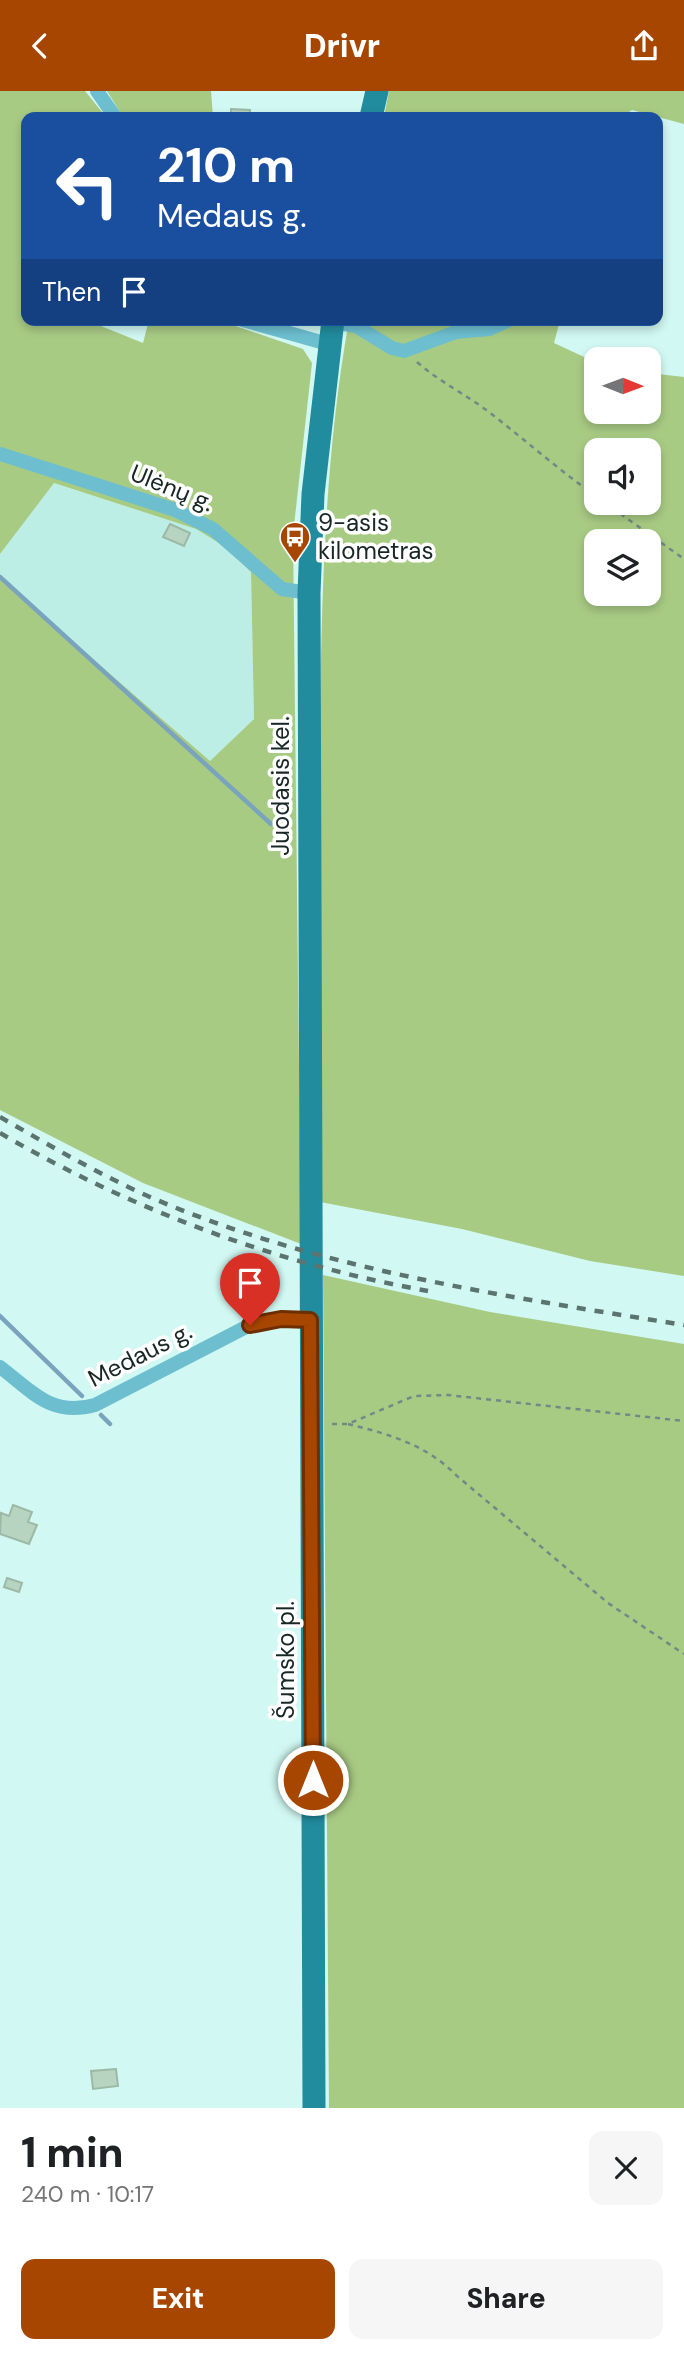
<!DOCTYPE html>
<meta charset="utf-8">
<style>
body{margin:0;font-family:"DM Sans",sans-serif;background:#f6f6f6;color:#202124;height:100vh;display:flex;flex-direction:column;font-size:26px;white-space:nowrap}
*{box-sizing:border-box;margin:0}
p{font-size:23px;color:#757577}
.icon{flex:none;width:38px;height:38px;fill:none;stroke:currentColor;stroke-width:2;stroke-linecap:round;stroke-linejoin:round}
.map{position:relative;height:2017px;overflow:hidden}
.sheet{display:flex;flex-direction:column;background:#fff;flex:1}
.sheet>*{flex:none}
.banner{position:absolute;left:21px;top:21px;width:642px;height:214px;border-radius:14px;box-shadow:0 4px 10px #0003;background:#1a4fa0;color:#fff;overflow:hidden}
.needle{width:46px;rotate:91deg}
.controls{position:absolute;left:584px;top:256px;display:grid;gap:14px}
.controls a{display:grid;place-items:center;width:77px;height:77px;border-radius:14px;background:#fff;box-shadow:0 4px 10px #0003;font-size:35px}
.pin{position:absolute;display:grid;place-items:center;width:60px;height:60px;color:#fff;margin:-72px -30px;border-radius:50% 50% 50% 0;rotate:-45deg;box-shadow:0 0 7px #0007}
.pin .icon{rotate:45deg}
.me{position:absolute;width:77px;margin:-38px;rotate:0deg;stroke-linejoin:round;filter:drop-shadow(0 0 5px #0008)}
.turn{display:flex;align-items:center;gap:24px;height:147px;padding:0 21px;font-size:32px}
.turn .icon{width:91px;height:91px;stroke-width:2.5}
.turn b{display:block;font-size:49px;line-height:60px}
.then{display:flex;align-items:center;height:66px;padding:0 21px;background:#0003;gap:14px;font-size:26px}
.round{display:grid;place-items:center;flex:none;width:74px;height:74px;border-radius:14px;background:#f6f6f6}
.overview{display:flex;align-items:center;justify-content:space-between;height:119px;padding:0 21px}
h1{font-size:42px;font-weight:800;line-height:52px}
.action{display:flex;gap:14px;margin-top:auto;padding:14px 21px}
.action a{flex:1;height:80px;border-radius:14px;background:#a74600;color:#fff;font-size:28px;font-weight:800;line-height:80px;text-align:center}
.action a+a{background:#f6f6f6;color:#202124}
header{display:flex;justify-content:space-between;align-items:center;height:91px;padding:0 21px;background:#a74600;color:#fff;font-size:32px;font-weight:800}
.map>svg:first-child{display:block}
</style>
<header><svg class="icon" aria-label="back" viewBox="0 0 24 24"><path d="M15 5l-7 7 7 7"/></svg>Drivr<svg class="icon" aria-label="share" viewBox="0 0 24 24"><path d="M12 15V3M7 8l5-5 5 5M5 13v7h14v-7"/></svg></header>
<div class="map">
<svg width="684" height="2017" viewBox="0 0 684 2017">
<rect width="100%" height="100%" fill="#d1f8f2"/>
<path fill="#bdeee6" d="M53 392 196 438 224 455 251 481 254 628 210 670 0 487V463Z"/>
<path fill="#a8cb84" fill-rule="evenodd" d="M0 0H85L106 26H26V229H86L143 252 149 229H218L303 258 312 272 293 444 301 1153 143 1092 0 1019V487L210 670 254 628 251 481 224 455 196 438 54 392 0 463Z
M107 0H211L213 26H123Z
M389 0H684V33L632 19 621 26H384Z
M349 229H560L554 252 597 272V320H649V282L684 286V1185L590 1170 462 1138 320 1111C319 947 316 783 320 619 322 488 326 358 349 229ZM597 359H649V411H597ZM597 450H649V502H597Z
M323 1184 490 1221 684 1253V2017H329Z"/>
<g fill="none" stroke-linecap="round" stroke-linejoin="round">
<path stroke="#7aa4bd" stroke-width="4.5" d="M0 486 271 733
M0 1225 82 1305
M101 1324 110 1333"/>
</g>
<path fill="#b7d4c1" stroke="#9cb9a6" stroke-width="2" d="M231 18 250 19 249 26H231Z
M170 433 190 442 184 455 163 446Z
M13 1414 32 1421 28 1431 37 1434 29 1453 0 1443 1 1422 9 1425Z
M7 1487 22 1492 19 1501 4 1496Z
M116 1978 118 1995 93 1998 91 1980Z"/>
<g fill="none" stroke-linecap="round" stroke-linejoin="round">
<path stroke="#708a86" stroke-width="2.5" stroke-dasharray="5 5" stroke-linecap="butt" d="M417 271C440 291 465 303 489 321 525 349 559 379 597 406
M604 411 684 468
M332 1333H348L414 1305 448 1304 684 1330
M348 1333C389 1343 427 1354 457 1385L608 1512 684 1563"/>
<path stroke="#6dbfd0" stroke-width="14" d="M97 0 115 26
M243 229 328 253
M332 231 356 235 392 257 404 260 456 241 489 238 509 229
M0 363 175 419 213 438 282 498 309 502
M0 1276C33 1301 51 1326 95 1314L250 1234 281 1228 310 1229"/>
<path stroke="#218c9e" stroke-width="23" d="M371 26 377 0
M314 2017 309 502 313 403 333 229"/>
<path stroke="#5c7470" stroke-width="4.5" stroke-dasharray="9 9" stroke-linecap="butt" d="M0 1026C49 1054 98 1083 150 1106 319 1179 504 1205 684 1234
M0 1042C132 1119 277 1173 428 1200"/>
</g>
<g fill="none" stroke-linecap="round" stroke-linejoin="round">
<g stroke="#6d2e00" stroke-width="18">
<path id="route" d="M250 1234 281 1228 310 1229 313 1689"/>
</g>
<use href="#route" stroke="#a74600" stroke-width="12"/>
</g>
<defs>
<g id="bus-pin" transform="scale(1.575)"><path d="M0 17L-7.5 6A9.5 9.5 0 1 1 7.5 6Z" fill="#a74600" stroke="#fff"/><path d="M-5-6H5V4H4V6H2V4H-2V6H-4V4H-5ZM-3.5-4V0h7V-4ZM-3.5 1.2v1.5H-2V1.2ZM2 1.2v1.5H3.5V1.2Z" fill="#fff"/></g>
</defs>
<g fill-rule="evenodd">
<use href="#bus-pin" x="295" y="446"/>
</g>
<g text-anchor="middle" stroke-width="7" stroke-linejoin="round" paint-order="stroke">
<g font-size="24" fill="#182725" stroke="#fff">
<text transform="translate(172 397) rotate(22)" y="8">Ulėnų g.</text>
<text transform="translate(281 695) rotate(-90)" y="8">Juodasis kel.</text>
<text transform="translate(140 1264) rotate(-27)" y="8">Medaus g.</text>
<text transform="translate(286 1569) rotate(-90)" y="8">Šumsko pl.</text>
</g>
<g font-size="24" fill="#182725" stroke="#fff" text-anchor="start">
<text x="318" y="440">9-asis<tspan x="318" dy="28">kilometras</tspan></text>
</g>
</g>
</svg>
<div class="controls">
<a><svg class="needle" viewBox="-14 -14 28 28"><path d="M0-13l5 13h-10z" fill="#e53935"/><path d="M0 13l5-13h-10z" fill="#757577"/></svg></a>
<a><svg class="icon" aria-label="sound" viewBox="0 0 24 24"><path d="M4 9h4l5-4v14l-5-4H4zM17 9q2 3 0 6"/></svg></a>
<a><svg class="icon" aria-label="layers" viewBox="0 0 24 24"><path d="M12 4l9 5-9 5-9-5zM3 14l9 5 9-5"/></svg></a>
</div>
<div class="pin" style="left:250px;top:1234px;background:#d93025"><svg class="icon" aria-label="arrive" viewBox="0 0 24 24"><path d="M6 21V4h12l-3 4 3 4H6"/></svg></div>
<svg class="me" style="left:313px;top:1689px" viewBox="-20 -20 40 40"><circle r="17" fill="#a74600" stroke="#fff" stroke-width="3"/><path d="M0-11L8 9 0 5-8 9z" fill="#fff"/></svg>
<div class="banner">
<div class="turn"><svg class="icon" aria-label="left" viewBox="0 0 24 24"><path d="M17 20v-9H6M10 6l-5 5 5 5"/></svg><div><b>210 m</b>Medaus g.</div></div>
<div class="then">Then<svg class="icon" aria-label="arrive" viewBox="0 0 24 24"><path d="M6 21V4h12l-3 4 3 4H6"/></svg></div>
</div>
</div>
<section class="sheet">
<div class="overview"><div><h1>1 min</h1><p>240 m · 10:17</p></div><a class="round"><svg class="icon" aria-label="close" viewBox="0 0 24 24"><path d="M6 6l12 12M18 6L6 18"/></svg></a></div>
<div class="action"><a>Exit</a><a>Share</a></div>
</section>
